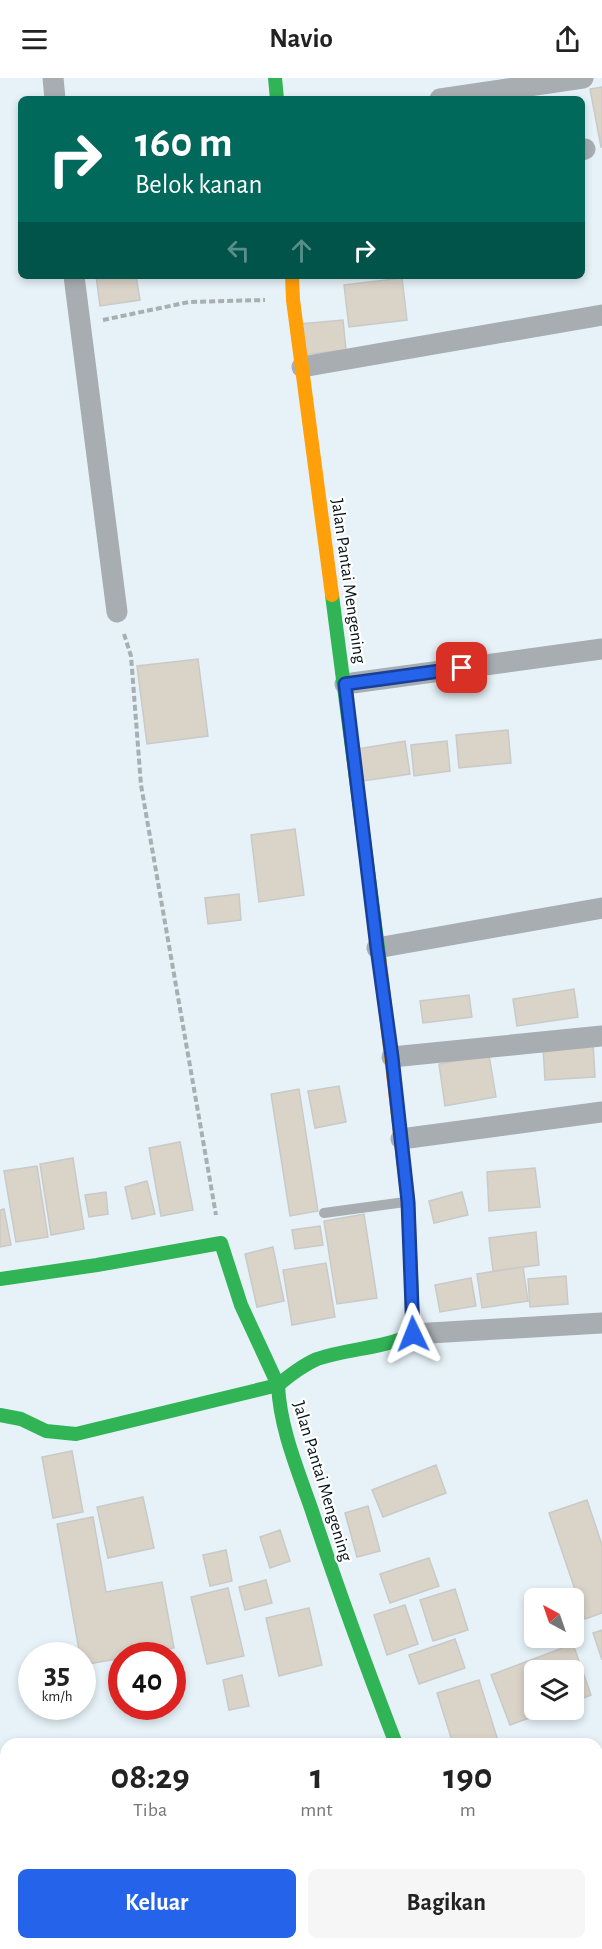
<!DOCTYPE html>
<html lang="id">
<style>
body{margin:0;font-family:"Alegreya Sans",sans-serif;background:#f6f6f6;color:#222;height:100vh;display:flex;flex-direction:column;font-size:22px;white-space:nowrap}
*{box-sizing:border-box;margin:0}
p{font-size:20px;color:#767676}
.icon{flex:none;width:33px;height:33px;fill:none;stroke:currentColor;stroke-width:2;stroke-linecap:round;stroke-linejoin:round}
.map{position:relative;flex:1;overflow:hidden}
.details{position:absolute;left:0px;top:1660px;width:603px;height:212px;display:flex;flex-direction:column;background:#fff;border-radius:18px 18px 0 0;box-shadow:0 3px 9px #0003}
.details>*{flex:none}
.hud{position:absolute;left:18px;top:18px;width:567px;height:183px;border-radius:9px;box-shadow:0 3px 9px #0003;background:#00695c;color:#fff;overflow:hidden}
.needle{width:39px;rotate:320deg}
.controls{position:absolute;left:524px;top:1510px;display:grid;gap:12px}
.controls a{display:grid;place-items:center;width:60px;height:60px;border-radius:9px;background:#fff;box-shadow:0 3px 9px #0003;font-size:30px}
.speed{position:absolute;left:18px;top:1564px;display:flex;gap:12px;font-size:30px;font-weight:700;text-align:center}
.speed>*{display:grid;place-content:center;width:78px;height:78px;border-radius:50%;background:#fff;box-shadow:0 3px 9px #0003;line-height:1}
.speed small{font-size:15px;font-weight:400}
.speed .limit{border:9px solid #d22;background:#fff;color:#111}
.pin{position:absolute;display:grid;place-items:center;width:51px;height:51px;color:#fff;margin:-26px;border-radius:12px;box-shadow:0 3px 9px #0006}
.me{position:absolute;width:66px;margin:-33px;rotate:358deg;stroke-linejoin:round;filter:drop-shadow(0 0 4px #0008)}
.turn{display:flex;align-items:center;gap:21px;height:126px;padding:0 18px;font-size:27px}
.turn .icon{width:78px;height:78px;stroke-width:2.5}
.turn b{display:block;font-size:42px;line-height:51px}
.lanes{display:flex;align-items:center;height:57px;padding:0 18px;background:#0003;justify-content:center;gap:30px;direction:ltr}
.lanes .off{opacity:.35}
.eta{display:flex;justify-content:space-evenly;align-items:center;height:102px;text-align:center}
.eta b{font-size:36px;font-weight:700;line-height:42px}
.primary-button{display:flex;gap:12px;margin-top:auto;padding:12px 18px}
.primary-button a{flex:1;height:69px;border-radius:9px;background:#2563eb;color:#fff;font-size:24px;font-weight:700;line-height:69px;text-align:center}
.primary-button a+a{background:#f6f6f6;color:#222}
header{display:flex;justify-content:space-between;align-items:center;height:78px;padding:0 18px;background:#fff;font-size:27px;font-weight:700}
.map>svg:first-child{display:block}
</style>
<header><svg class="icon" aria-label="menu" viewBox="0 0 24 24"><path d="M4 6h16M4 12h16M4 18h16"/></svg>Navio<svg class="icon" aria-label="share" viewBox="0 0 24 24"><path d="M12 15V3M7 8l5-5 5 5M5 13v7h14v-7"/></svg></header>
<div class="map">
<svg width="602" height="1871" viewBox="0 0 602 1871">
<rect width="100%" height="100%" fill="#e6f2f8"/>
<path fill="#6dbfda" d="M602 1706V1771L597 1757V1708Z
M0 1725 6 1726V1866H545L556 1871H0Z"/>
<path fill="#d9d3c8" stroke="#c9cac8" stroke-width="1.5" d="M602 9V69H601L590 11Z
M96 198H136L140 222 100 228Z
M402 200 407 242 349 249 344 207Z
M343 242 346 272 302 277 299 246Z
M198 581 208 658 147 666 137 588Z
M508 652 511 685 459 690 456 657Z
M405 663 410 696 363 703 357 671Z
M447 663 450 693 414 698 411 667Z
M295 751 304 817 259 824 251 757Z
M239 816 241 842 208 846 205 820Z
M574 911 578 939 517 948 513 921Z
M469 917 472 939 423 945 420 923Z
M593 964 595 999 545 1002 543 969Z
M489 977 496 1019 445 1028 439 986Z
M339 1008 346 1044 315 1050 308 1013Z
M299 1011 318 1133 290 1138 271 1016Z
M180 1064 193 1132 161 1138 149 1070Z
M73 1080 84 1151 51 1157 40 1086Z
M37 1088 48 1159 16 1164 4 1093Z
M535 1090 540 1129 489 1133 487 1094Z
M147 1103 155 1136 132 1141 125 1109Z
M106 1114 108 1136 89 1139 85 1117Z
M462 1114 468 1137 434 1145 429 1123Z
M4 1131 11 1167 0 1169V1132Z
M364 1136 377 1220 337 1226 324 1143Z
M320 1148 323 1167 295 1171 292 1152Z
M536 1154 539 1187 493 1193 489 1160Z
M273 1169 284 1223 257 1229 245 1176Z
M326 1185 335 1239 292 1247 283 1192Z
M523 1189 528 1223 482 1230 477 1196Z
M566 1198 568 1226 530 1229 528 1201Z
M471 1200 476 1228 440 1234 435 1207Z
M72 1373 83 1434 53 1440 42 1379Z
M436 1387 446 1415 383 1439 372 1412Z
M143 1419 154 1470 108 1480 97 1429Z
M587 1422 602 1467V1535L585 1541 549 1435Z
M368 1428 380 1473 357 1479 345 1435Z
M93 1439 106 1514 162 1504 174 1570 122 1578V1580L82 1587V1578H80L57 1446Z
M280 1452 290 1483 270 1490 260 1459Z
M226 1472 232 1503 210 1508 203 1477Z
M429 1480 439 1508 390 1525 380 1496Z
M266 1502 272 1525 245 1532 239 1509Z
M228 1510 244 1578 207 1586 191 1519Z
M455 1511 468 1552 433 1563 420 1522Z
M405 1527 418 1566 387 1577 374 1537Z
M309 1530 322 1587 279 1598 266 1540Z
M602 1552V1582L593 1555Z
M455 1561 465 1590 419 1606 409 1577Z
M573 1566 591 1617 573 1624V1593H534V1632H551L510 1647 491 1597Z
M242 1597 249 1628 229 1632 223 1602Z
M479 1602 499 1666H453L437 1615Z"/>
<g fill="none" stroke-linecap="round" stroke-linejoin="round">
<path stroke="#a7afb2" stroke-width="4" stroke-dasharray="6 3" stroke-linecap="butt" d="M103 242 189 224 265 222
M124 556 131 578 141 707 216 1137"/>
<path stroke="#a7adb1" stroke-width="10" d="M324 1135 405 1124"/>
<path stroke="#a7adb1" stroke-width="21" d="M53 0 55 21
M440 21 583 0
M582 72 585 71
M74 198 117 534
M302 289 602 237
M345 606 602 571
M377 870 602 830
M392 979 602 958
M401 1061 602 1034
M413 1256 602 1245
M597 1858 602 1859"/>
<path stroke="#30b455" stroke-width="14" d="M275 0 277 21
M332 517 380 885
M0 1201 97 1187 221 1165 241 1227 278 1307 76 1356 46 1353 21 1341 0 1337
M396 1666C366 1588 337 1509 311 1430 297 1390 280 1350 278 1307 290 1297 303 1287 317 1281 349 1270 382 1271 413 1256L411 1198"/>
<path stroke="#ff9f0a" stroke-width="14" d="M292 198 293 222 332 517
M380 885 408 1123 411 1198
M0 1687 6 1688"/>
</g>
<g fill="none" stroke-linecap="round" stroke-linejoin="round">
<g stroke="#184099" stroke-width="15">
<path id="route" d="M413 1256 408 1124 392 979 377 870 345 606 462 590"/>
</g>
<use href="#route" stroke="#2563eb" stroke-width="10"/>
</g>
<g text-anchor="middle" stroke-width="4.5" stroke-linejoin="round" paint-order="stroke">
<g font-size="18" fill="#061318" stroke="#fff">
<text transform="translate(349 503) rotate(82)" y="6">Jalan Pantai Mengening</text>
<text transform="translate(323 1403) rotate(73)" y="6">Jalan Pantai Mengening</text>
</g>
</g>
</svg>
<div class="controls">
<a><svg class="needle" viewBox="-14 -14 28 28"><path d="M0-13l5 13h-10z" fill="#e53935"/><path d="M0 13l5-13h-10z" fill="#767676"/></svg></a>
<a><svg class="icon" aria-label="layers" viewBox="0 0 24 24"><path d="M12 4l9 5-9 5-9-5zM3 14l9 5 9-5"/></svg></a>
</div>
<div class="speed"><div>35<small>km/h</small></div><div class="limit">40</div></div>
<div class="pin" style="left:462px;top:590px;background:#d93025"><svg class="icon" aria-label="arrive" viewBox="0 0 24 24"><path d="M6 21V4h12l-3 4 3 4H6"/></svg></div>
<svg class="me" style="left:413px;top:1256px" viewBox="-20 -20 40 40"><path d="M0-17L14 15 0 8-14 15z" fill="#2563eb" stroke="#fff" stroke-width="4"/></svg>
<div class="hud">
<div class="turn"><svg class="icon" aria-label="right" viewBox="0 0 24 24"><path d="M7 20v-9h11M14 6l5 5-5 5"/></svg><div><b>160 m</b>Belok kanan</div></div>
<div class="lanes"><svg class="icon off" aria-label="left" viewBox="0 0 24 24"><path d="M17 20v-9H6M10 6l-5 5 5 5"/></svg><svg class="icon off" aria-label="ahead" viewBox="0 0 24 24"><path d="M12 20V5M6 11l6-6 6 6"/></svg><svg class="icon" aria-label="right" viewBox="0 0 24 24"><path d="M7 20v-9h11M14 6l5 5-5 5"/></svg></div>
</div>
<section class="details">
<div class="eta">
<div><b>08:29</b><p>Tiba</p></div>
<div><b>1</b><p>mnt</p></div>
<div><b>190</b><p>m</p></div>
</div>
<div class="primary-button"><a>Keluar</a><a>Bagikan</a></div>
</section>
</div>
